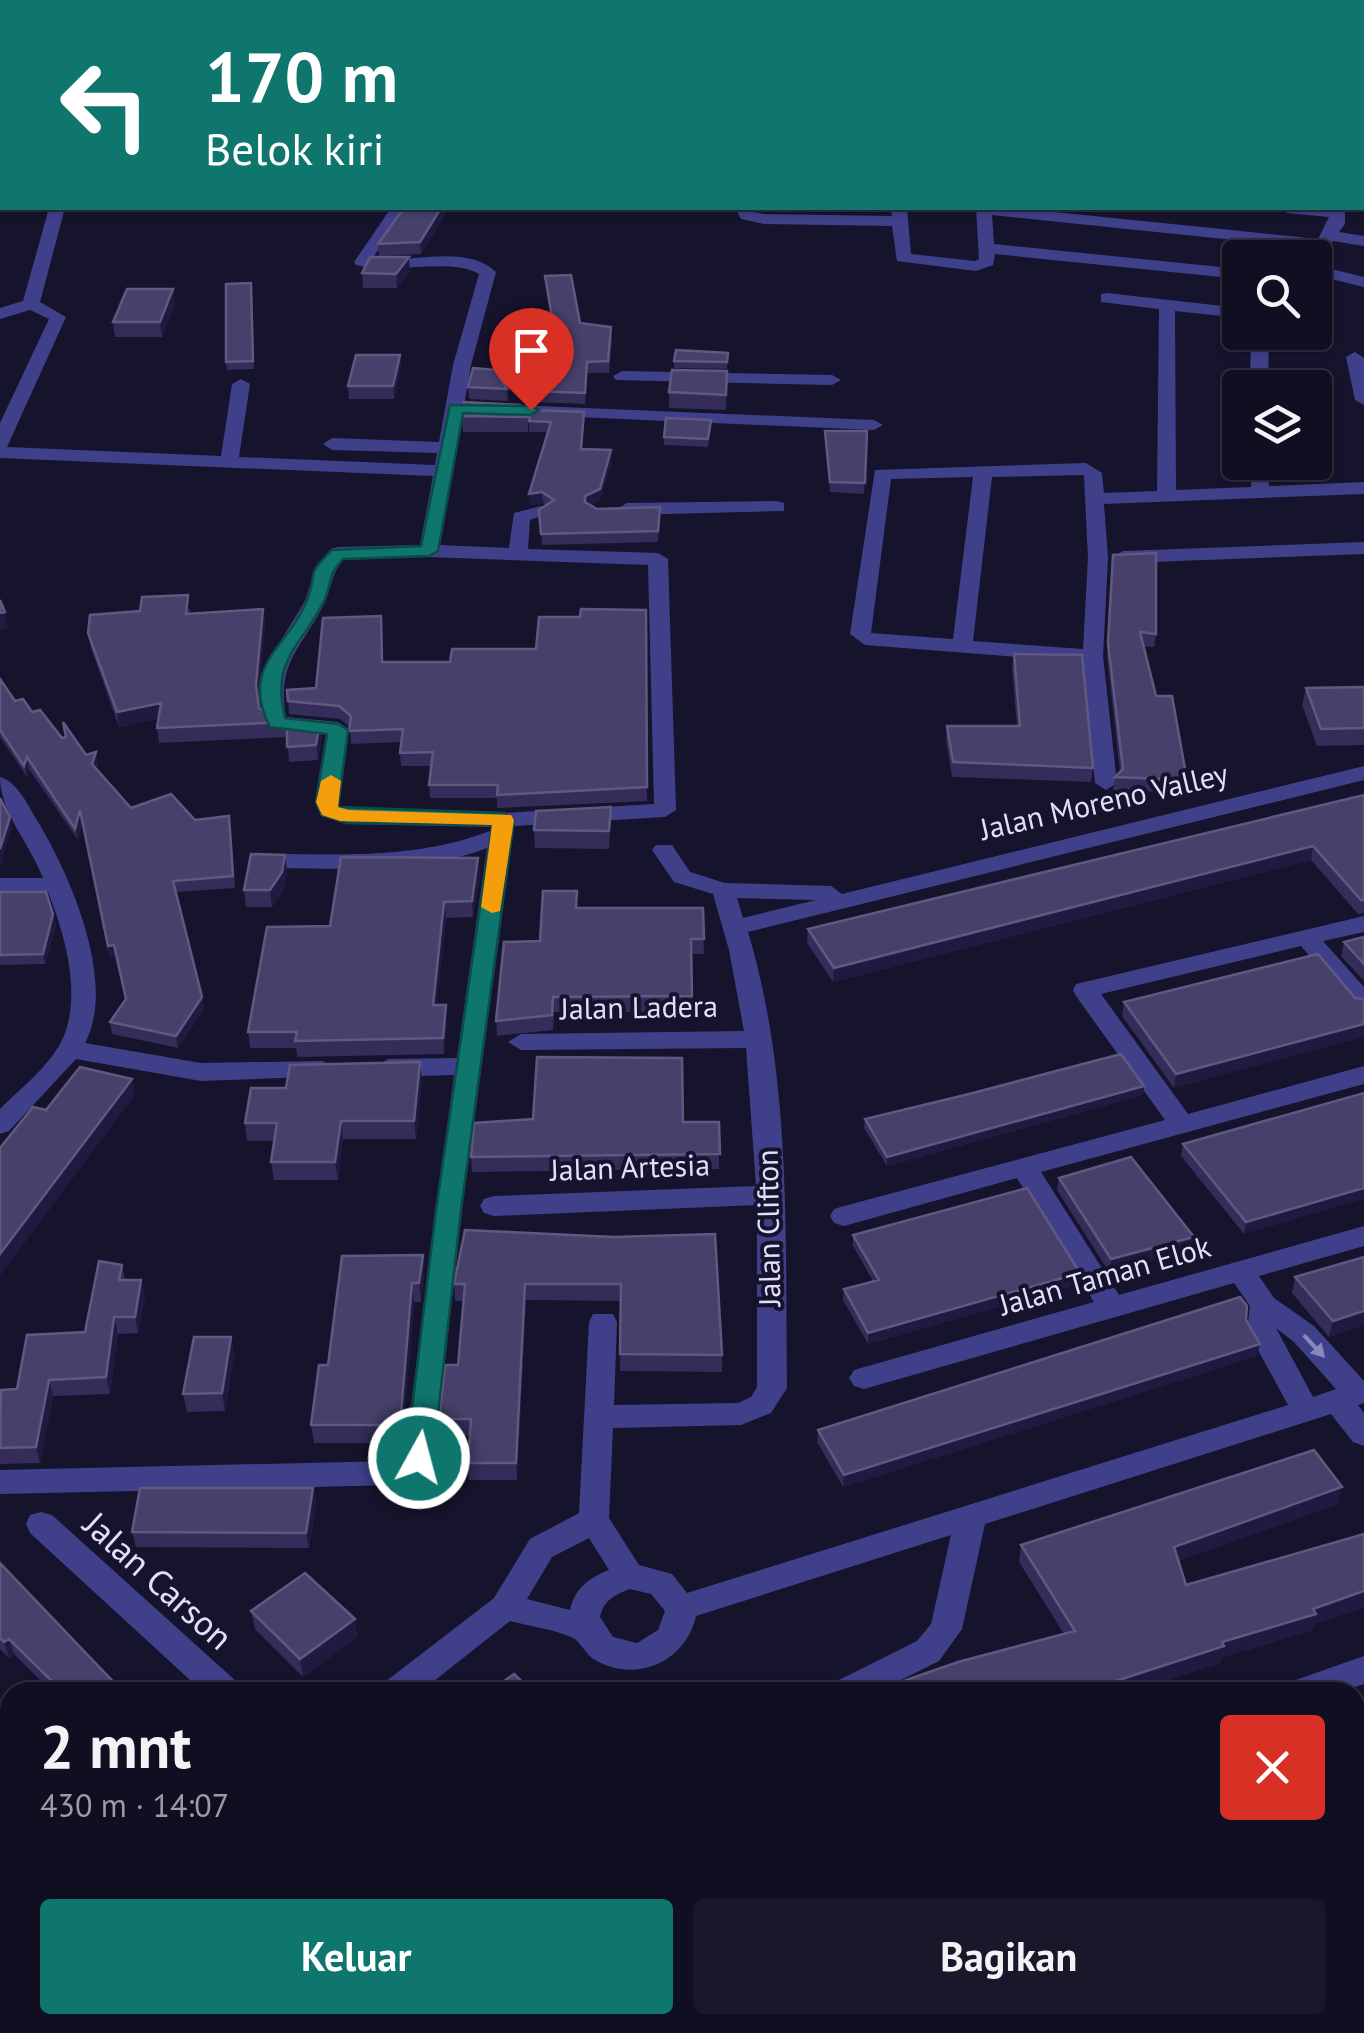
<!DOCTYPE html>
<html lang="id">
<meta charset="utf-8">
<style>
body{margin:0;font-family:"PT Sans",sans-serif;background:#19172a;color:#f1f3f6;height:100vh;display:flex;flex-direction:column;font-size:38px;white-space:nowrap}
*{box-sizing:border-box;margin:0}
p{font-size:32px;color:#9c9ca5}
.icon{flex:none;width:55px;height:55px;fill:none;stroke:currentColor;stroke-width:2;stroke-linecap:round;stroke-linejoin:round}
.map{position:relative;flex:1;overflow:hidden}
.details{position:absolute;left:0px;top:1682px;width:1365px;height:352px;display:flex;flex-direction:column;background:#100e21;border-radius:30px 30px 0 0;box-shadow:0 2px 8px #0004,0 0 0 2px #302e3f}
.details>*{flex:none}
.guide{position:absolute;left:0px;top:0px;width:1365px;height:210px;box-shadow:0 2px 8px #0004,0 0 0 2px #302e3f;background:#0f766e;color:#fff;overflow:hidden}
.tools{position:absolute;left:1222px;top:240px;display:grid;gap:20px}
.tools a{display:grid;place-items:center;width:110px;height:110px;border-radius:10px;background:#100e21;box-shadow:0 2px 8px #0004,0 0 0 2px #302e3f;font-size:50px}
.pin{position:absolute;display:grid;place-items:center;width:85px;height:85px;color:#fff;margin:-102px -42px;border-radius:50% 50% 50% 0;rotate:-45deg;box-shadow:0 0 10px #0007}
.pin .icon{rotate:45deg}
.me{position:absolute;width:110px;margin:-55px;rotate:7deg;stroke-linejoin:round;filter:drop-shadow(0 0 8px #0008)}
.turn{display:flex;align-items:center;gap:35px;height:210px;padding:0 40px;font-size:45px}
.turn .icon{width:130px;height:130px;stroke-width:2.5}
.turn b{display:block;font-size:70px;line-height:85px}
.round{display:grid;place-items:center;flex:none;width:105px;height:105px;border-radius:10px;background:#19172a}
.summary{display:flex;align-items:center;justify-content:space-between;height:170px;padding:0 40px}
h1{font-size:60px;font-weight:700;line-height:75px}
.action{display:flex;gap:20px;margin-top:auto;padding:20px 40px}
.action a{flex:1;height:115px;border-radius:10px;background:#0f766e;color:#fff;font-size:40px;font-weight:700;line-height:115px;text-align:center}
.action a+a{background:#19172a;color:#f1f3f6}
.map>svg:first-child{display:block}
</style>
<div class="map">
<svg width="1364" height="2033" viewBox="0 0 1364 2033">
<rect width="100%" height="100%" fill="#16132c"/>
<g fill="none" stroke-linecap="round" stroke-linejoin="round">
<path fill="#40408a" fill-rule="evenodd" d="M316 0H336L338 2H318Z
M865 0H890L892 2H867Z
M1033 0H1060L1062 2H1035Z
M1213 0H1240L1242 2H1215Z
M1362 20H1364V28H1362Z
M1362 50H1364V58H1362Z
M1362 88H1364V96H1362Z
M1362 123H1364V131H1362Z
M1362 158H1364V168H1362Z
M1362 199 1364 209 1357 208H1362Z
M49 208H65L40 302 66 317 7 447 221 456 232 384 241 379 250 384 239 457 435 465 437 453 332 450 323 444 332 438 439 442 453 365 479 274C450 257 393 275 356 265L354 262 391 208H407L372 259C410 264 466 243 496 272L471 365 440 545 509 548 514 513 541 506 551 512 530 520 528 549 658 553 668 559 676 810 665 817 514 826 462 1210 434 1458 430 1466 398 1485 0 1494V1470L392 1461 405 1452 454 1075 388 1077 375 1068 388 1059 457 1058 487 848C421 873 349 869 280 868L268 861 280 854C352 855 422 857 490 831L491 827 347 824 321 816 315 803 326 734 276 729 265 723 262 700 264 668 305 601 316 567 331 549 338 547 420 545 433 476 0 458V423L49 319 30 310 0 319V308L23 301ZM429 557 648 565 654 804 503 813 339 807 349 729 338 722 286 717C276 660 303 648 325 602 332 586 332 572 344 559Z
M735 208H751L753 212 764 214 892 216 891 208H907L911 254 975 261 979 259 976 208H1015L1318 239 1329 217 1287 213 1279 208H1345V224L1339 232 1364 236V246L1333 241 1321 258 1315 260 1307 255 1312 248 992 215 994 244 1240 269V279L995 254 993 265 976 271 897 261 892 226 764 224 741 219Z
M1315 265 1364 277V287L1315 275Z
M1107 293 1240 308V318L1175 311 1176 490 1251 487V462H1269V486L1364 482V494L1104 504 1108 558 1103 656 1117 783 1106 790 1095 783 1083 662 865 645 850 634 875 470 1086 463 1102 473 1104 493 1157 491 1159 309 1101 302V294ZM1084 475 1088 558 1083 649 973 641 992 477ZM973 477 953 639 871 633 891 479Z
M1251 332H1269L1268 388H1250Z
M1355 352 1364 358V405L1355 400 1346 357Z
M622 371 832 375 841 380 832 385 616 380 613 376Z
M491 404 874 420 883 425 874 430 485 413V405Z
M777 501 784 503V511L627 515 617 509 627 503Z
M1364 542V554L1123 563 1113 557 1123 551Z
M1364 766V780L748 932C792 1078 785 1237 787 1388L771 1413 741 1425 613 1428 609 1518 639 1565 672 1574 687 1593 1288 1405 1247 1330 1250 1306 1234 1283 864 1389 854 1386 849 1378 854 1370 1094 1302 1017 1178 844 1226 834 1223 830 1216 834 1209 844 1206 1165 1120 1076 996 1073 990 1076 984 1364 916V932L1323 941 1364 987V1011L1355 1009 1301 946 1101 994 1188 1114 1364 1066V1084L1041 1172 1119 1295 1364 1226V1246L1259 1276 1274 1298 1314 1326 1364 1381V1403L1358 1405 1364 1413V1446L1353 1442 1331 1414 985 1524 962 1629 939 1661 877 1692H831L835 1682 917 1641 931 1624 951 1535 696 1616C686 1663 633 1685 592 1658 584 1652 580 1640 571 1637 552 1629 529 1626 510 1621L420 1692H381L385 1682 494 1598 530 1539 579 1513 589 1322 593 1314H613L617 1322 614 1405 738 1403 751 1397 757 1387V1205L494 1216 484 1213 480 1206 484 1199 494 1196 756 1186 746 1048 521 1050 508 1042 521 1034 744 1031 729 950 713 894 674 882 652 850 656 845H672L690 872 725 883 831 886 842 894ZM737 898 816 900 743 918ZM1276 1328 1294 1342 1336 1389 1313 1397ZM589 1538 609 1570C589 1578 575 1588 570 1610L527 1599 552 1557ZM630 1589 651 1594 665 1611 658 1630 637 1643 613 1637 600 1617C604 1600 614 1595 630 1589Z
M0 777C16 781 27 803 35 817 68 870 118 981 85 1043L201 1063 323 1061 336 1070 332 1076 201 1081 76 1059 9 1131 0 1134V1109C21 1088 50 1066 63 1038 82 994 65 935 48 892H0V878H43C30 844 0 812 0 777Z
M41 1512 52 1515 237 1682 241 1692H203L30 1533 26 1524 30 1515Z
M1364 1656V1684L1340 1692H1286L1290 1682Z
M1364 1923V1957L1355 1960V1926Z
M0 1927 10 1931V1972L0 1968Z
M10 1982V2019L0 2023V1986Z
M515 2025H556L553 2033H512Z
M810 2025H847L850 2033H813Z
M989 2025H1026L1029 2033H992Z
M1102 2025H1157L1154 2033H1099Z"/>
</g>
<path fill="#342c59" d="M2 118V169H0V122Z
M404 208H449L421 254 379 256 378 244Z
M410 271 397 288H363L362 273Z
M545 276 580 323 612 338 609 373H587L585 404 534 402 533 391 553 335Z
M251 283 254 369 227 370 226 362Z
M173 289 175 304 162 337H115L113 322Z
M728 353 727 369 674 368V361Z
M400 355 401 367 394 399H349L348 386Z
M727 371 726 410 669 408V392Z
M468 387 507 389 508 401 469 399Z
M584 412 582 449 612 461 600 500 589 505 597 509 660 507 658 542 542 545 539 510 546 505 543 503 530 505 548 432H529V421Z
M462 416 528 417V432H463Z
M710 427 708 447 664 445V437Z
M825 431H867L864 494 830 492 825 442Z
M1113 555 1156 634 1154 647 1143 646 1156 696 1187 780 1185 793 1113 790 1115 777 1120 772 1107 656Z
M190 609V613L263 609 265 623 258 700 259 709 274 718 320 722 322 737 318 760 289 762 287 737 159 743 157 728 158 719 119 727 91 648 88 633 140 611Z
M646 610 647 801 497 808V798H430L429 785 432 766H401L400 753 401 742 351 744 350 727 340 719 289 714 287 690 316 688 382 629 383 662H450L536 649 580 617Z
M1014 654 1093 768 1091 782 952 777 946 741 947 726H1017L1012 668Z
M0 679 15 701 32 712 62 738 98 763 96 768 131 808 231 828 235 888 176 892 204 1009 178 1048 112 1034 110 1022 126 1000 116 957 110 958 83 821 78 840 29 769 27 777 0 737Z
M1364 687V745L1317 746 1302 705 1306 688Z
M1364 795V913L1358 914 1311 860 833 982 807 943 808 929Z
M611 807 609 849 535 848 534 830Z
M285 855 287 872 284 890 272 907H246L244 890Z
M480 874 473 917 446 918 436 1005 447 1022 444 1054 297 1057 296 1048H250L248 1032 330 926Z
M0 892 53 914 56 925 45 964 0 965Z
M577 908H703L704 954H691L692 1012H554L553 1030 497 1036 496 1021 540 941Z
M1364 937V981L1341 956 1344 942Z
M1355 998 1174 1088 1122 1016 1124 1002Z
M422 1080 416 1139H343L338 1180H274L271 1162 274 1141H247L245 1123 286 1088Z
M1144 1086 1143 1095 887 1166 864 1128 865 1119Z
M1364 1093 1244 1234 1181 1156 1183 1144Z
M683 1122H719V1169L472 1172 471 1157Z
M1059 1178 1191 1250 1109 1272 1057 1190Z
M853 1235 1080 1273 1078 1284 868 1344 843 1300 844 1289 873 1281 853 1246Z
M614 1237 722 1355V1372L620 1371 621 1301 526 1300 517 1480H469L468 1463 470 1436H440L439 1419 458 1365 464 1301H455L454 1284Z
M423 1255 424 1273 421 1302H414L402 1443H314L311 1425 328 1365Z
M1364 1257V1325L1329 1337 1292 1293 1295 1277Z
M122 1265 125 1280H141L145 1296 138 1333 118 1334 110 1394 53 1396 40 1463 0 1464V1395L17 1389 85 1332Z
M1246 1320 1260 1344 1257 1356 843 1487 817 1442 818 1430Z
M231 1337 234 1355 225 1411 187 1412 183 1394Z
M313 1488 316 1503 309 1548 136 1547 132 1532Z
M1338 1504 1178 1561 1186 1585 1364 1534V1607L1314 1624 1312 1630 1221 1658 1220 1663 1130 1692H872L1064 1634 1019 1562 1021 1545Z
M0 1563 123 1692H52L14 1654 9 1658 0 1649Z
M251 1611 355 1619 357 1637 303 1677 255 1629Z
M0 1720 10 1731V1845L0 1835Z
M215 2025H359L367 2033H222Z
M873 2025H956L960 2033H876Z"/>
<path fill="#201a40" d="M441 208H449L421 254 420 242Z
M409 257 410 271 397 288 396 274Z
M173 289 175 304 162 337 160 322Z
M400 355 401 367 394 399 393 386Z
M611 450 612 461 600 500 585 507V496Z
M542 492 543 503 530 505 529 494Z
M263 609 265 623 258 700 256 685Z
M5 612 8 629 0 630V613Z
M161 703 164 718 119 727 117 712Z
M320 722 322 737 318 760 316 745Z
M96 752 98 763 95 775 92 764Z
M27 757 29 769 27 777 24 766Z
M80 810 83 821 78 840 75 829Z
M10 817 12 827 0 867V849Z
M1313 846 1311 860 833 982 834 968Z
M285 855 287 872 284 890 272 907 270 890Z
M478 858 480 874 473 917 472 901Z
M444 902 446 918 435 1022 433 1005Z
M53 914 56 925 45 964 43 954Z
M114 945 116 957 110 958 108 946Z
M202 997 204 1009 178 1048 176 1036Z
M446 1005 447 1022 444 1054 443 1038Z
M1364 1024V1037L1174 1088 1176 1074Z
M420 1062 422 1080 416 1139 414 1121Z
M132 1079 135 1095 0 1276V1254Z
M1144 1086 1143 1095 887 1166V1157Z
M341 1121 343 1139 338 1180 335 1162Z
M1364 1188V1199L1244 1234 1246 1222Z
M1194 1237 1191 1250 1109 1272 1111 1259Z
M423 1255 424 1273 421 1302 419 1283Z
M1080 1273 1078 1284 868 1344V1333Z
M141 1280 145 1296 138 1333 135 1317Z
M412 1283 414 1302 402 1443 400 1425Z
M525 1284 526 1300 517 1480 516 1463Z
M1364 1311V1325L1329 1337 1333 1321Z
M114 1317 118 1334 110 1394 106 1377Z
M231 1337 234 1355 225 1411 222 1393Z
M1260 1344 1257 1356 843 1487 844 1475Z
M49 1380 53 1396 40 1463 36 1447Z
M1342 1487 1338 1504 1170 1564 1174 1547Z
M313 1488 316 1503 309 1548 306 1533Z
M1364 1591V1607L1314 1624 1312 1630 1221 1658 1220 1663 1130 1692H1082Z
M355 1619 357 1637 303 1677 300 1659Z
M9 1639 14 1654 9 1658 4 1642Z
M1364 1861V1875L1355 1878V1865Z
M175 2025H200L191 2033H166Z"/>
<path fill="#47406b" stroke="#5f5982" stroke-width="2.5" d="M200 0H257L256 2H199Z
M686 0H744L742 2H683Z
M2 118V153H0V122Z
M404 208H441L420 242 378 244Z
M370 257H409L396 274 362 273Z
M571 275 580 323 611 327 608 361 587 362 585 393 533 391 542 335H555L545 276Z
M251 283 253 361 226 362V284Z
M127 289H173L160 322H113Z
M676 350 728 353 727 362 674 361Z
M356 355H400L393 386H348Z
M473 368 495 370 507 389 468 387Z
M672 370 727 371 726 395 669 392Z
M464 402 520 405 528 417 462 416Z
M531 410 584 412 581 449 611 450 600 489 585 496V502L597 509 660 507 658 531 541 534 539 510 554 500 542 492 529 494 551 422 529 421Z
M666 418 711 420 708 439 664 437Z
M825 431H867L865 483 830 482Z
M1156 553V634L1140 632 1156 696H1172L1187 780 1115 777 1123 769 1108 643 1113 555Z
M188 595 186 614 263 609 256 685 259 708 274 718 320 722 316 745 287 747V722L157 728 161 703 117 712 88 633 90 615 140 611 142 597Z
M0 600 5 612 0 613Z
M581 609 646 610 647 787 497 795 498 785H429L433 752 400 753 403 729 349 731 351 716 339 706 288 701 287 690 316 688 323 618 381 616 382 662H450L452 649H536L539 617H580Z
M1014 654 1082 655 1093 768 953 762 947 726H1020Z
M0 679 15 701 23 699 32 712 40 710 62 738 66 737 63 722 86 755 96 752 92 764 131 808 171 794 195 820 229 816 233 876 173 881 202 997 176 1036 110 1022 126 999 114 945 108 946 80 810 75 829 27 757 24 766 0 730Z
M1364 687V728L1321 729 1306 688Z
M1364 795V900H1361L1313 846 834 968 808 929Z
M0 798 10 817 0 849Z
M611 807 609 831 534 830 536 811Z
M251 854 285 855 282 872 270 890H244Z
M341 857 478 858 472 901 444 902 433 1005H446L443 1038 295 1041 297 1032H248L267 927 330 926Z
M543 891H577L576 908H703L704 939H691L692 996 553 997 552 1015 496 1021 504 942 540 941Z
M0 892H46L53 914 43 954 0 955Z
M1364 937V964L1344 942Z
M1318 954 1355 998 1364 999V1024L1176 1074 1124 1002Z
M1121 1054 1144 1086 887 1157 865 1119 969 1094Z
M537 1057 682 1058 683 1122H719L720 1154 471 1157 474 1123 533 1119Z
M420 1062 414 1121H341L335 1162H271L277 1123H245L251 1088H286L290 1065Z
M80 1067 132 1079 0 1254V1148L33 1107 46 1110Z
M1364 1093V1188L1246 1222 1183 1144Z
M1131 1157 1194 1237 1111 1259 1059 1178Z
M1027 1188 1080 1273 868 1333 844 1289 879 1280 853 1235Z
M465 1230 614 1237 715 1234 722 1355 620 1354 621 1284H525L516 1463H468L471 1419H439L445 1365H458L465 1284H454Z
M423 1255 419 1283H412L400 1425H311L319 1365H328L342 1256Z
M1364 1257V1311L1333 1321 1295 1277Z
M99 1261 122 1265 119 1280H141L135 1317H114L106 1377 49 1380 36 1447 0 1448 1 1390 17 1389 27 1335 85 1332Z
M1240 1297 1247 1306 1246 1320 1260 1344 844 1475 818 1430Z
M194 1337H231L222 1393 183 1394Z
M1314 1450 1342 1487 1174 1547 1186 1585 1364 1534V1591L1313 1609 1316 1614 1222 1642 1224 1646 1082 1692H872L958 1662 1075 1631 1021 1545Z
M140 1488H313L306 1533 132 1532Z
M0 1563 123 1692H63L9 1639 4 1642 0 1638Z
M305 1573 355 1619 300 1659 251 1611Z
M514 1674 533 1692H489Z
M1364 1708V1861L1355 1865V1712Z
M0 1720 10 1731V1836L0 1825Z
M1364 1976V2033H1228L1247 2025H1355V1980Z
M79 2025H175L166 2033H69Z
M226 2025H359L367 2033H233Z
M603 2025H784L792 2033H594Z
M882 2025H956L960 2033H885Z"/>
<defs><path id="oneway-solid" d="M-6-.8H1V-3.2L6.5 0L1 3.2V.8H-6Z" transform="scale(2.5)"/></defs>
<use fill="#8988be" href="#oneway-solid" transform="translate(1314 1346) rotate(47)"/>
<path fill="#0f766e" stroke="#0a4d48" stroke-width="2.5" d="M450 405 531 406 539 410 531 415 463 413 438 551 429 556 343 559C326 577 333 582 324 601 300 649 271 658 285 718L338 724 348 730 338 807 504 813 514 820 461 1210 433 1458 429 1466H410L406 1458 436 1210 492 825 347 823 322 815 316 802 327 734 270 727C238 664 290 647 308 598 318 569 305 577 332 550L421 546Z"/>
<path fill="#f59e0b" d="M331 775 341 781 338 807 349 810 511 815 514 820 500 911 492 913 481 907 492 825 340 821 322 815 316 802 321 781Z"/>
<g text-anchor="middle" stroke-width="8" stroke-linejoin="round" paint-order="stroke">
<g font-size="30" fill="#e2dffe" stroke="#16132c">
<text transform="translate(1104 802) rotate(-13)" y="10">Jalan Moreno Valley</text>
<text transform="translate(639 1008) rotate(-1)" y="10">Jalan Ladera</text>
<text transform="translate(630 1168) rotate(-2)" y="10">Jalan Artesia</text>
<text transform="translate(769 1228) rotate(-91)" y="10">Jalan Clifton</text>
<text transform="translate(1105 1276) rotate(-16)" y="10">Jalan Taman Elok</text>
</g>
<g font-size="35" fill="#e2dffe" stroke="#16132c">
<text transform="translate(158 1581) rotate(42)" y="12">Jalan Carson</text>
</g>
</g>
</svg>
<div class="tools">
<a><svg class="icon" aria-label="search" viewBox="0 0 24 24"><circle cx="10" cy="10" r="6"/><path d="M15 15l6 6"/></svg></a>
<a><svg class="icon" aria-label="layers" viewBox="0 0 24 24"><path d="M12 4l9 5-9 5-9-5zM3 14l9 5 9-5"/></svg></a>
</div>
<div class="pin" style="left:531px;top:410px;background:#d93025"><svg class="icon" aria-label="arrive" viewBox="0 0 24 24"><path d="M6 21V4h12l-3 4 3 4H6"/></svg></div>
<svg class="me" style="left:419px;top:1458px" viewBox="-20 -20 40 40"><circle r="17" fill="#0f766e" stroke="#fff" stroke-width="3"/><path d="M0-11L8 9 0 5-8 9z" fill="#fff"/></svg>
<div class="guide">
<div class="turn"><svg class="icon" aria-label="left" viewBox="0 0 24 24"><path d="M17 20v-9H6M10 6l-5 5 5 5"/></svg><div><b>170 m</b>Belok kiri</div></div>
</div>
<section class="details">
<div class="summary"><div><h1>2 mnt</h1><p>430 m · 14:07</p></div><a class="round" style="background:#d93025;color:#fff"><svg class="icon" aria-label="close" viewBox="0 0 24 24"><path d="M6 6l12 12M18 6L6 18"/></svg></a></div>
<div class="action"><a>Keluar</a><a>Bagikan</a></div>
</section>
</div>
